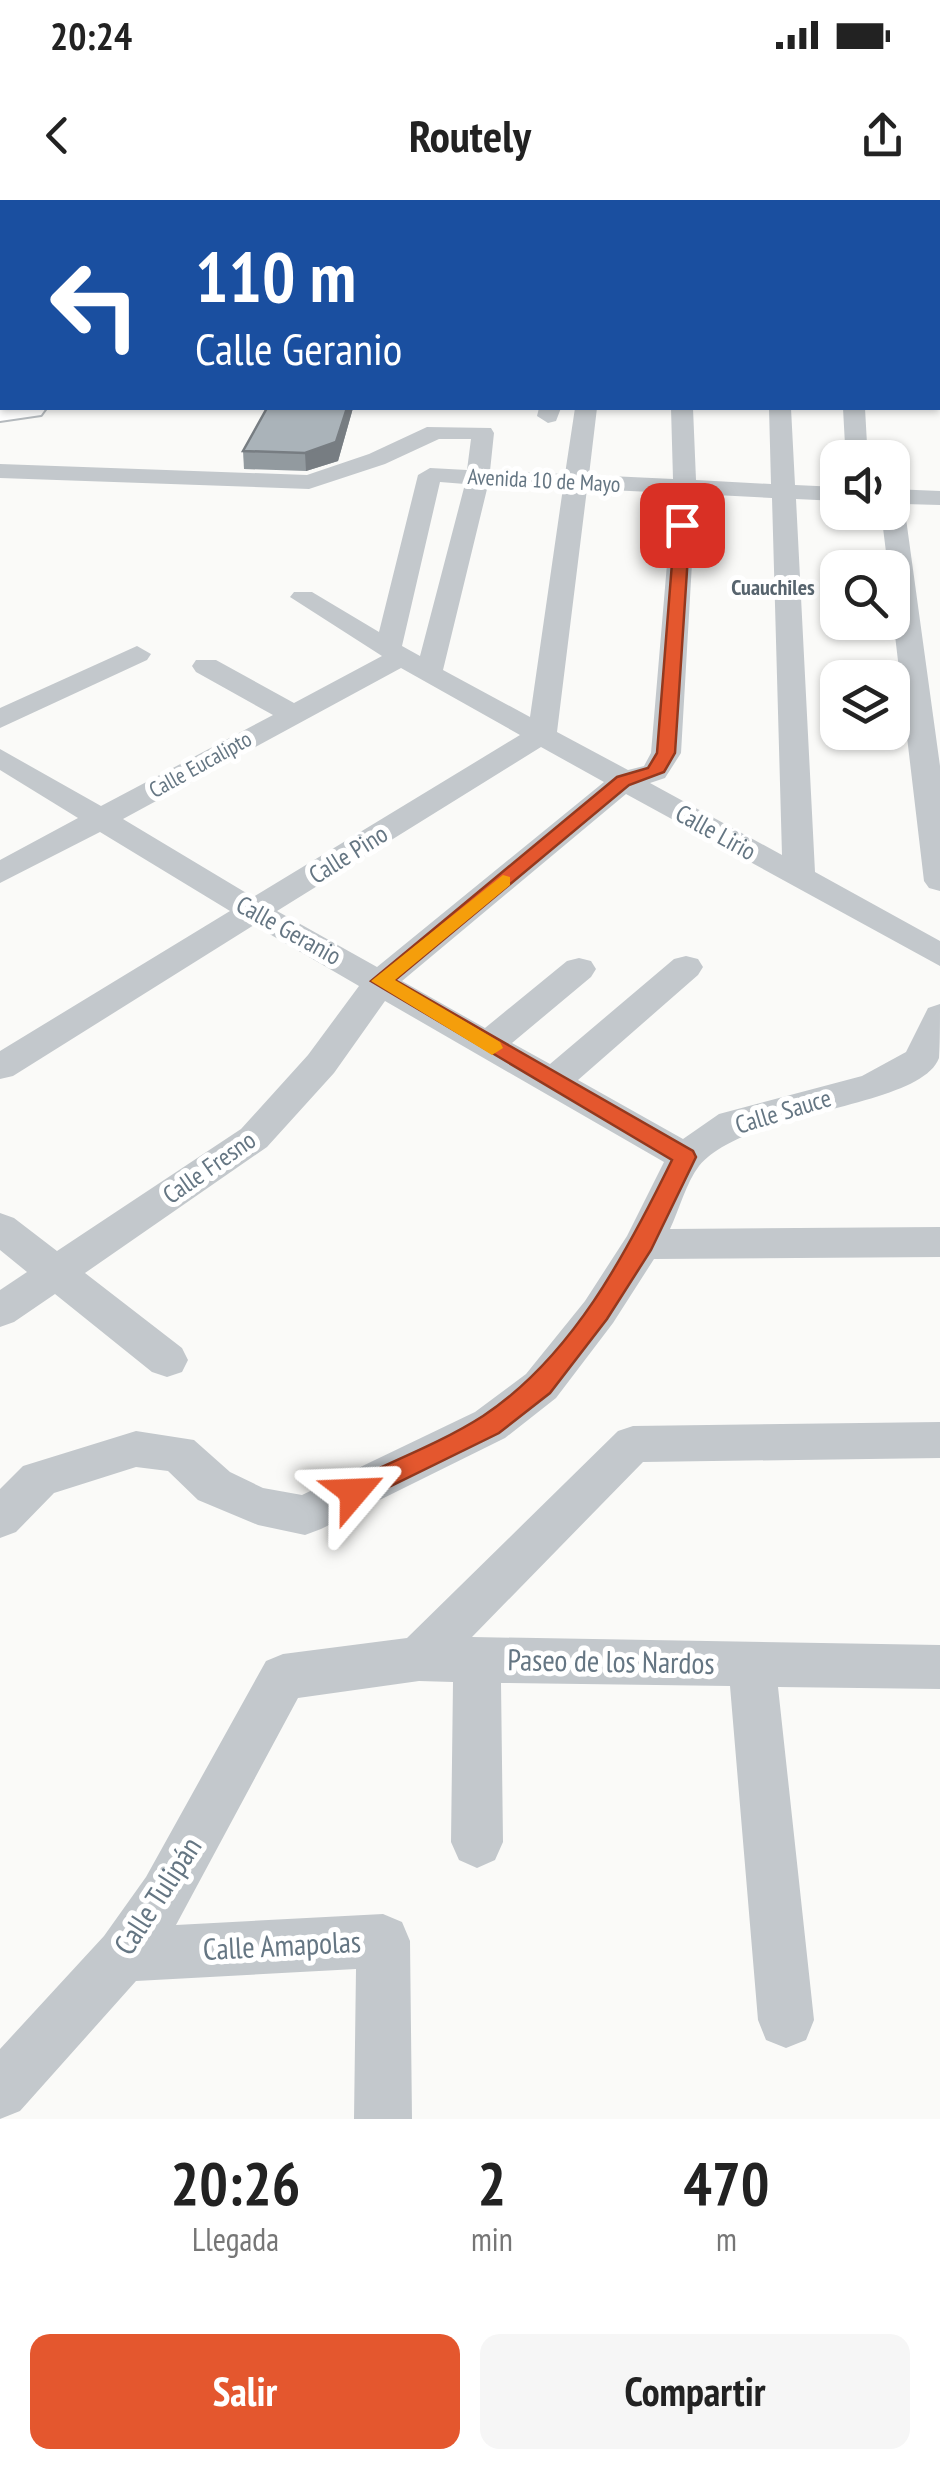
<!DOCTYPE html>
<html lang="es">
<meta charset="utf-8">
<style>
body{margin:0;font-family:"PT Sans Narrow",sans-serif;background:#f6f6f6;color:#222;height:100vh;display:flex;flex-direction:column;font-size:38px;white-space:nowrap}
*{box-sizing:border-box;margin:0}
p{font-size:32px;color:#767676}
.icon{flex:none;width:55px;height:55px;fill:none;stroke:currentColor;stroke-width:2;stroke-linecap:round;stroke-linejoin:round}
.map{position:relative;height:1919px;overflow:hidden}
.sheet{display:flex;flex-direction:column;background:#fff;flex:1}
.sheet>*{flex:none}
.banner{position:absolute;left:0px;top:0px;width:940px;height:210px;box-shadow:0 2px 8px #0004;background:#1a4fa0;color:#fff;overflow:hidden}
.buttons{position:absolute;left:820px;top:240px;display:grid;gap:20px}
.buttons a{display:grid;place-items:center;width:90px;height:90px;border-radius:20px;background:#fff;box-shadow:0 2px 8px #0004;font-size:50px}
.pin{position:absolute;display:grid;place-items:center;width:85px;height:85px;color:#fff;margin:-42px;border-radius:20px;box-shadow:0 5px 15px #0006}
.me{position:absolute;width:110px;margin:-55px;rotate:64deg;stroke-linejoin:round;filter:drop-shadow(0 0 8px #0008)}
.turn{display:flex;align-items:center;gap:35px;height:210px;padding:0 30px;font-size:45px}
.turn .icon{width:130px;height:130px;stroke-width:2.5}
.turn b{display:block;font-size:70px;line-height:85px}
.eta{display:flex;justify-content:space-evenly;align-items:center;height:170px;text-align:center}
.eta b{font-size:60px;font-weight:700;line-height:70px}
.primary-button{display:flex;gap:20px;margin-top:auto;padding:20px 30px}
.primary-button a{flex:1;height:115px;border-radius:20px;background:#e4572e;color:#fff;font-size:40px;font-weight:700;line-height:115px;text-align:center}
.primary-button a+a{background:#f6f6f6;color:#222}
.status{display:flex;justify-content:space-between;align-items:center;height:70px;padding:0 50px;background:#fff;direction:ltr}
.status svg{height:28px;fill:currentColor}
header{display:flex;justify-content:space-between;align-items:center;height:130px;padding:0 30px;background:#fff;font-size:45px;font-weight:700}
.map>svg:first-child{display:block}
</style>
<div class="status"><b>20:24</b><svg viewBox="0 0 49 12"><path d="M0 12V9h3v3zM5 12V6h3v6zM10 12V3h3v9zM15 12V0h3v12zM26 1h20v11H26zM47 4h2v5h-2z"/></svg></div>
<header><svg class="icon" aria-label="back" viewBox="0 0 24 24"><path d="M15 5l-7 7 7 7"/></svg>Routely<svg class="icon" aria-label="share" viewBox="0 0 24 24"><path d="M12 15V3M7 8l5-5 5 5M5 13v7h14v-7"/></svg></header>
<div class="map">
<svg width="940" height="1919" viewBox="0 0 940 1919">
<rect width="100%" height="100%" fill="#fafaf8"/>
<path fill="#e8e9e9" d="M0 0H617L618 2H2L0 87Z"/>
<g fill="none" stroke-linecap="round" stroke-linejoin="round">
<path fill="#bbc7cb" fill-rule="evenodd" d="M599 0H615L616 2H601Z"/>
<g stroke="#b5babe" stroke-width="4">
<path id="primary" d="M938 146H940V165H938Z
M0 201 2 208H46L41 215 0 221Z"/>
</g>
<path fill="#c3c8cc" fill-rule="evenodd" d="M85 0H105L107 2H87Z
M246 0H264L265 2H248Z
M587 0H605L606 2H589Z
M689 0H707L708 2H691Z
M940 31V43L938 44V32Z
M539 208H561L556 221 548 223 537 216Z
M575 208H597L589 275 673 279 671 208H693L696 280 771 284 769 208H791L795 285 838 287V301L796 299 815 672 940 741V766L626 594 402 781 485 828 567 761 579 758 591 761 596 769 591 777 512 843 550 864 674 759 686 756 698 759 703 767 698 775 578 880 683 939 719 914 862 876 906 852 928 808 940 804C940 820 940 843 939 858 920 909 744 910 699 966 686 983 679 1010 670 1029L940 1027V1057L654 1059 613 1123 556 1198 505 1238 321 1329 305 1335 258 1325 198 1300 168 1271 136 1267 54 1293 16 1332 0 1338V1289L23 1266 136 1231 194 1240 230 1272 263 1288 302 1295 475 1212 526 1174 585 1101 627 1036 664 962 385 801 334 873 267 947 85 1073 182 1148 188 1160 182 1172 167 1177 152 1172 55 1094 14 1122 0 1127V1090L27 1072 0 1050V1013L14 1018 57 1051 241 929 308 855 359 786 254 725 13 876 0 879V851L230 711 100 632 0 683V660L78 618 0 570V549L101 606 273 515 196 472 192 466 196 460H216L294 503 382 456 290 397 294 392H312L379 432 418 275 430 268 467 270 471 239H439L385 264 309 289 0 278V264L307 275 369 254 427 227 491 228 494 233 490 271 565 274ZM440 282 465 284 420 456 402 446ZM488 285 563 288 530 517 443 470ZM587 289 673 293 651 553 644 566 628 570 557 532ZM696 294 772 298 782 655 650 583 665 578 681 553ZM401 468 520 535 253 697 123 619ZM541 547 604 582 377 767 277 711Z
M843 208H865L867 244 878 258H854L845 245Z
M892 289 940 291V305L904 304 940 566V691L929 688 924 681 892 410V368H888L881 312H892Z
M137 446 151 454 147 460 0 528V508Z
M940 1222V1258L643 1262 472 1437 940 1445V1489L778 1487 814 1820 806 1840 786 1848 766 1840 758 1820 730 1486 501 1483 503 1642 495 1660 477 1668 459 1660 451 1642 453 1482 419 1481 298 1498 176 1725 383 1714 402 1722 410 1741 412 1919H354L356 1769 136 1781 20 1911 0 1919V1849L104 1736 146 1677 266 1461 283 1454 407 1438 618 1231 633 1226Z"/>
<use href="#primary" fill="#fff" fill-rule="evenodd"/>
</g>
<path fill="#929a9f" d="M267 208H353L338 261 306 271 244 269 243 251Z"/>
<path fill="#777d82" d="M164 0H212L177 2H165Z
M0 125H2V146H0Z
M347 208H353L338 261 306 271 305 253Z"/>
<path fill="#aab3b9" stroke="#777d82" stroke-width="2.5" d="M726 0H770L772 2H728Z
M0 99H2V125H0Z
M267 208H347L336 242 305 253 243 251Z"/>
<path fill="#e4572e" stroke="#94391e" stroke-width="2.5" d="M682 320 690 325 675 553 664 572 629 585 395 780 693 951 696 957 651 1050 607 1119 550 1193 499 1233 354 1304 345 1300 341 1292 345 1284C390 1262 441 1243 483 1216 572 1157 626 1054 672 960L371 781 617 577 648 568 657 553 675 325Z"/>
<path fill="#f59e0b" d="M503 675 510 677V685L395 780 500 842 503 848 492 855 371 781Z"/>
<g text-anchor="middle" stroke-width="10" stroke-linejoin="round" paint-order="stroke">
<g font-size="22" fill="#657683" stroke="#fff">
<text transform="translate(544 280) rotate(3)" y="8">Avenida 10 de Mayo</text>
<text transform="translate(200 564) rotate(-29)" y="8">Calle Eucalipto</text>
</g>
<g font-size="22" font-weight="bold" fill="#57646e" stroke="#fff">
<text x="773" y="395">Cuauchiles</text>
</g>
<g font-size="25" fill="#657683" stroke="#fff">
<text transform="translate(716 632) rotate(29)" y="9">Calle Lirio</text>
<text transform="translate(348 654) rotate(-32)" y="9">Calle Pino</text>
<text transform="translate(289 730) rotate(29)" y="9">Calle Geranio</text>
<text transform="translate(783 911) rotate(-17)" y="9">Calle Sauce</text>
<text transform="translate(209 967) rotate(-35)" y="9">Calle Fresno</text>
</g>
<g font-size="30" fill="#657683" stroke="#fff">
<text transform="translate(611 1462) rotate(1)" y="10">Paseo de los Nardos</text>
<text transform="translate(158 1696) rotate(-57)" y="10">Calle Tulipán</text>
<text transform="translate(282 1746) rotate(-3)" y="10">Calle Amapolas</text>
</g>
</g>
</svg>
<div class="buttons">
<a><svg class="icon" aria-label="sound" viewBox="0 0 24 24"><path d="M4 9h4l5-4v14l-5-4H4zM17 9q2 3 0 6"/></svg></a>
<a><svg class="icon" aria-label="search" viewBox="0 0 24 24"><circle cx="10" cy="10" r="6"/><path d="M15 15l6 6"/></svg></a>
<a><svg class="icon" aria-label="layers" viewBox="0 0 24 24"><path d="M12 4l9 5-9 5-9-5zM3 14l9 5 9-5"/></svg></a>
</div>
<div class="pin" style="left:682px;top:325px;background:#d93025"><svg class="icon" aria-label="arrive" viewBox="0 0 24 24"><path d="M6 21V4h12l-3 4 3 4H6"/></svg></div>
<svg class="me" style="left:354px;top:1292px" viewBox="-20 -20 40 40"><path d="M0-17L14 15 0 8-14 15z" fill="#e4572e" stroke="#fff" stroke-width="4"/></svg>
<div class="banner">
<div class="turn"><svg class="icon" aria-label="left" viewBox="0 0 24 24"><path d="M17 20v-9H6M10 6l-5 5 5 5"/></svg><div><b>110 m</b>Calle Geranio</div></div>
</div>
</div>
<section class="sheet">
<div class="eta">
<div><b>20:26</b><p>Llegada</p></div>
<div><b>2</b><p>min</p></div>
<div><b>470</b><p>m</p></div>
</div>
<div class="primary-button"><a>Salir</a><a>Compartir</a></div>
</section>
